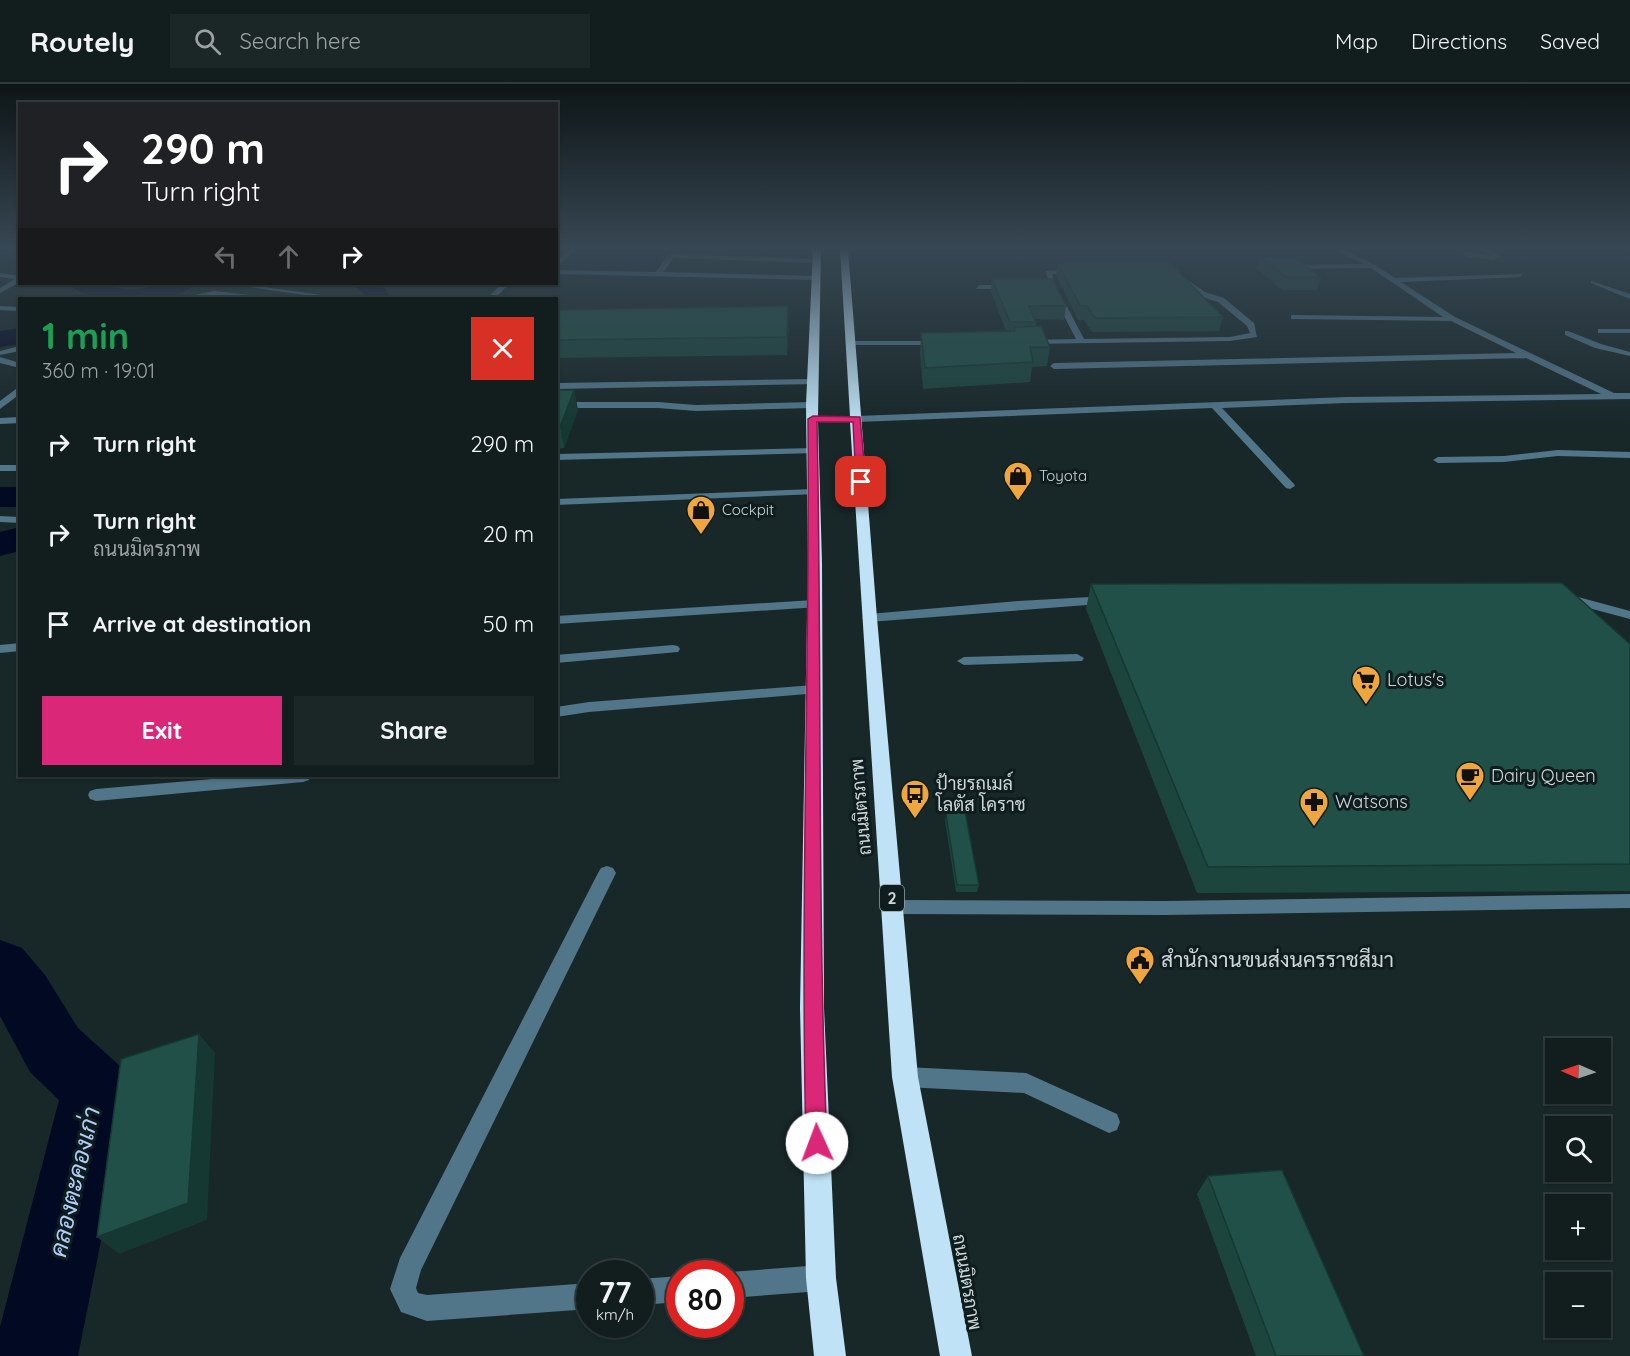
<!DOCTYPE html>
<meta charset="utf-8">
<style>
body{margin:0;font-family:Quicksand,Sarabun,sans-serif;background:#1b2627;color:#f1f3f6;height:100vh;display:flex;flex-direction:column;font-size:22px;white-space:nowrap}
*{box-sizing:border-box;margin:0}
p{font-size:20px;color:#9ca2a4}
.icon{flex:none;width:33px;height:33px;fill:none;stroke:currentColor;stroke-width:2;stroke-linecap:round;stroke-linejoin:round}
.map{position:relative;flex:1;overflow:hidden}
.panel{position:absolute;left:18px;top:213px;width:540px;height:480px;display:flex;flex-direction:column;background:#121d1e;border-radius:0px;box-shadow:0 2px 4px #0004,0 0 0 2px #313b3c}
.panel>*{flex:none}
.banner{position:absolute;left:18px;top:18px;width:540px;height:183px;border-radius:0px;box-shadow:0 2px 4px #0004,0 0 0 2px #313b3c;background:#202124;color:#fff;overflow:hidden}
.needle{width:39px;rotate:272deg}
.fabs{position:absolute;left:1545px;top:954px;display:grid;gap:12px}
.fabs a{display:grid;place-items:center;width:66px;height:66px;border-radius:0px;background:#121d1e;box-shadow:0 2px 4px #0004,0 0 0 2px #313b3c;font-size:30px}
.speed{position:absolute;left:576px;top:1176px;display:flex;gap:12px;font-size:30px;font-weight:700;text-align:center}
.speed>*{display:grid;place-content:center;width:78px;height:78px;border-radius:50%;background:#121d1e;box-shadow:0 2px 4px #0004,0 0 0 2px #313b3c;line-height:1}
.speed small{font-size:15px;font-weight:400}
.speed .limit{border:9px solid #d22;background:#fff;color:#111}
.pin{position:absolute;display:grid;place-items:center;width:51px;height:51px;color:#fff;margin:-26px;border-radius:12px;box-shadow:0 3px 9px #0006}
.me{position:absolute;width:66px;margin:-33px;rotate:358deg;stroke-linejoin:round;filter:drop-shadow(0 0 4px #0008)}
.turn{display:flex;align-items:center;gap:21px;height:126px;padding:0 24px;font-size:27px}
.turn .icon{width:78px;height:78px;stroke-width:2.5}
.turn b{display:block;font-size:42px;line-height:51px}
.lanes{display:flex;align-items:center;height:57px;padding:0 24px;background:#0003;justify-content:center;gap:30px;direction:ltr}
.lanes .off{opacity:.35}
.round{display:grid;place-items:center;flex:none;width:63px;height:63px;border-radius:0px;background:#1b2627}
.overview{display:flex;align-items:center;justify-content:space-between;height:102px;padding:0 24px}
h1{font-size:36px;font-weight:800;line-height:45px;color:#1e9e55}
.primary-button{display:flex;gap:12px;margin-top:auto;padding:12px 24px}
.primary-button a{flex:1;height:69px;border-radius:0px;background:#db2777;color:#fff;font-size:24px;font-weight:800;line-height:69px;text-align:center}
.primary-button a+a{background:#1b2627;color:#f1f3f6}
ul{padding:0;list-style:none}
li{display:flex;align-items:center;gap:18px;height:90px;padding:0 24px}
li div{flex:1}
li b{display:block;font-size:22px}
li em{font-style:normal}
header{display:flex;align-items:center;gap:36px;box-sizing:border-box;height:84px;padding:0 30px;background:#121d1e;border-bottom:2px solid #313b3c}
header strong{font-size:28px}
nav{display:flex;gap:33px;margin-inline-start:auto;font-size:21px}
.search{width:420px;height:54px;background:#1b2627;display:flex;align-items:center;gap:15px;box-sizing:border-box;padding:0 21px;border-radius:0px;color:#9ca2a4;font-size:22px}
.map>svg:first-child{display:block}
</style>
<header>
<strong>Routely</strong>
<div class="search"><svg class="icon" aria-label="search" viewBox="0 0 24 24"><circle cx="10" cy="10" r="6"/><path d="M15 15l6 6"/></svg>Search here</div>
<nav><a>Map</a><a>Directions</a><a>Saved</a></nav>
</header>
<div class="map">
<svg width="1630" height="1272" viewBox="0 0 1630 1272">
<rect width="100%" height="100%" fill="#182728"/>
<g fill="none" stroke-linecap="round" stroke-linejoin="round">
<path fill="#010a22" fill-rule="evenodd" d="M70 200C92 198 112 205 134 205 155 204 174 198 194 200 180 221 84 221 70 200Z
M354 200C368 199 385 196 390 214H367Z
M20 244V260L0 263V247Z
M0 403H20V423H0Z
M20 443V467L0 472V448Z
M0 856 22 864 45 891 78 944 121 983 131 1006 78 1272H0V1243L59 1016 30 988 0 932Z"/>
<path fill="#517589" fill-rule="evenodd" d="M569 165H576L556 184V178Z
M1334 165H1343L1375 181 1395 194 1523 190 1521 193 1401 198 1455 233 1614 309H1630V315L1346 319 1222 324 1294 400 1295 402 1290 405 1286 404 1212 324 857 338 852 335 857 332 1346 313 1601 310 1526 274 1054 285 1050 282 1054 279 1516 269 1451 237 1291 235V231H1294L1443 233 1371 184 1289 185 1286 183 1289 181 1364 180Z
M1453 165 1492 172 1481 165H1490L1499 171 1494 176 1468 173Z
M674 170 816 175 819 177 816 179 674 174 663 188 816 192 819 194 816 196 556 190V186L656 188 667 172Z
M1077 185 1079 188 1052 190 1056 205H1040L1036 203 1049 201 1046 187Z
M0 189 20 192V198L0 209V204L15 195 0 193Z
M1180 191 1205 208 1224 214 1254 239 1257 253 1230 257 1027 260 1023 258 1027 256 1076 255 1053 211 1057 209 1061 211 1084 255 1230 253 1250 249 1247 242 1218 218 1199 212 1178 194Z
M1591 197 1630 210V215L1591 199Z
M227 200H244L343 214H326Z
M501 200H509L495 214H488Z
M979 201H1010L1014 203 1010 205H976Z
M214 207 259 212 263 214 214 211 181 214Z
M0 222 20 223V227L0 226Z
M1598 245H1630V249H1598Z
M1568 247 1601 260 1630 268V272L1595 264 1565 251V247Z
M850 257H940L944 259 940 261H847V257Z
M20 262V267L0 271V267Z
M0 273 20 279V284L0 279Z
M813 295 817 298 816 300 556 305V299Z
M20 302V310L0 325V317Z
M556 318H658L696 321 812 318 817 321 812 324 696 327 658 324H556Z
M20 333V339L0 340V334Z
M813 364 818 367 817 369 556 376V370Z
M1558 366 1630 368V374L1558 372 1504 378 1438 379 1433 376 1438 373 1504 372Z
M0 381H20V387H0Z
M813 405 817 406V410L556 421V415Z
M0 432 20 433V439L0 438Z
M1567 510 1630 527V535L1562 517 1561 514 1562 511Z
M1108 512 1114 516 1113 519 869 538 862 534 869 530 1018 517Z
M814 516 819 517 820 520 819 523 556 540V532Z
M20 559V567L0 569V561Z
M673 561 678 562 680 565 678 568 556 579V571Z
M1077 570 1084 574 1082 577 964 581 957 577 964 573Z
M814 601 819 603 821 606 819 609 589 628 556 633V623L589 618Z
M247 692H311L309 696 303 698 96 717 90 715 88 711 90 707 96 705Z
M607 782 613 784 616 789 421 1186 416 1204 418 1209 427 1211 590 1199V1225L427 1237 401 1228 390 1205 400 1174 598 789 601 784Z
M1630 810V824L1165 831 893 830 886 828 884 823 886 818 893 816 1165 817Z
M905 983 1026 989 1117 1030 1120 1038 1117 1046 1109 1049 1024 1009 905 1003 897 1000 894 993 897 986Z
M821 1181 830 1185 834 1194 830 1203 821 1207 730 1214V1190H727L730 1188Z
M680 1192V1218L640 1221V1195Z"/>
<path fill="#bfe2f6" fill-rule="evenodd" d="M813 165H821L818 332H850L840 165H848L877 534 918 993 972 1272H940L892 993 850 338H818L822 479 824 924 836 1194 846 1272H814L806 1194 800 924 808 479 806 321Z"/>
</g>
<path fill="#1c453d" d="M1260 172 1321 193 1317 206H1282L1257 185Z
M1058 179 1223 233 1219 247 1092 248 1084 236H1078L1056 191Z
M992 195 1066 222 1064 236 1035 235 1036 238V242L1050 263 1047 282 1032 283 1030 298 923 305 920 268 921 249 1006 247 991 208Z
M556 226 789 238 787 271 556 274Z
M556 306H574L578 326 564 364 556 365Z
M1091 500 1630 560V807L1197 809 1086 525Z
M946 730 979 801 977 808H956L945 737Z
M1208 1092 1364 1272H1256L1197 1110Z"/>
<path fill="#163832" d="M788 222 789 238 787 271V253Z
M574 306 578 326 564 364 560 343Z
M15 314H20V322Z
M199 950 215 969 207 1136 119 1170 97 1153Z"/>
<path fill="#205047" stroke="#163832" stroke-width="1.5" d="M1260 172 1296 175 1321 193H1286Z
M1058 179H1170L1223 233 1095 234 1087 222H1080Z
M992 195H1052L1066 222H1029L1036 238H1010Z
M788 222 787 253 556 256V226Z
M1041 242 1050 263H1030L1033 278 925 284 921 249 1015 247 1014 243Z
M556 306H574L560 343H556Z
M1562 499 1630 560V780L1208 783 1091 500Z
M965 727 979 801H957L946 730Z
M199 950 188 1119 97 1153 121 975Z
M1282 1086 1364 1272H1276L1208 1092Z"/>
<linearGradient id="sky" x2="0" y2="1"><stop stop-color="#0d1516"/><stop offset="0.48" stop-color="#374753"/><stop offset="1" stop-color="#374753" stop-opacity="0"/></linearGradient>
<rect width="1630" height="343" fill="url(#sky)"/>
<path fill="#db2777" stroke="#8e194d" stroke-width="1.5" d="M813 332 860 333 866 398 861 400 856 398 853 338H817C822 578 817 819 827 1059L824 1066 817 1069 809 1066 806 1059C800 818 810 576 808 335Z"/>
<defs>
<g id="shop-pin" transform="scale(1.5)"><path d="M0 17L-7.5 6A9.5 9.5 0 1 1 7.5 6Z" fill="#f0a63e" stroke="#0f1d1f"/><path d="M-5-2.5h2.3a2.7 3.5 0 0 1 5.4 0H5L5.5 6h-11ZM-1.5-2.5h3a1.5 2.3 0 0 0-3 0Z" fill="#111"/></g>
<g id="supermarket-pin" transform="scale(1.5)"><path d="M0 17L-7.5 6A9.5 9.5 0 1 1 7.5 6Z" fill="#f0a63e" stroke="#0f1d1f"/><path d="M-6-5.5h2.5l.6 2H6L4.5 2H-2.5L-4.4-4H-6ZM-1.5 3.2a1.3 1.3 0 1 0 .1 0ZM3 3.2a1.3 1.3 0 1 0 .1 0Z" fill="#111"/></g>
<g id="cafe-pin" transform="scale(1.5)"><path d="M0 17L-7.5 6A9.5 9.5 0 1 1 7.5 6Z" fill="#f0a63e" stroke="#0f1d1f"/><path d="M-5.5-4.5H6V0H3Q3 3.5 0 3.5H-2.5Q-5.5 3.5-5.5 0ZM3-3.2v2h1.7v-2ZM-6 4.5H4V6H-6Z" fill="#111"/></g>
<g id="bus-pin" transform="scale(1.5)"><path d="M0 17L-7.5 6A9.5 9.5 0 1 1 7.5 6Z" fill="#f0a63e" stroke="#0f1d1f"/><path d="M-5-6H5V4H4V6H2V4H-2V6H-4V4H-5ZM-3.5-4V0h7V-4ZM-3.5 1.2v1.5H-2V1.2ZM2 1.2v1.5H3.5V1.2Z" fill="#111"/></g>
<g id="pharmacy-pin" transform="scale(1.5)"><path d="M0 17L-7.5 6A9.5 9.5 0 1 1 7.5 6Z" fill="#f0a63e" stroke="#0f1d1f"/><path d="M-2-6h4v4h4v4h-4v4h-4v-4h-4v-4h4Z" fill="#111"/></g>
<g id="civic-pin" transform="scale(1.5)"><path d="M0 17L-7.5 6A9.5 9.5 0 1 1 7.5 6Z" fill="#f0a63e" stroke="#0f1d1f"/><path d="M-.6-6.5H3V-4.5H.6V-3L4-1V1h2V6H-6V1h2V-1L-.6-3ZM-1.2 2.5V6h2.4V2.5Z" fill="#111"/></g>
</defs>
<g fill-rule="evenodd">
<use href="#shop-pin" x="1018" y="392"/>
<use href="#shop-pin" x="701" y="426"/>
<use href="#supermarket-pin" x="1366" y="596"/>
<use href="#cafe-pin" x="1470" y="692"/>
<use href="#bus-pin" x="915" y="710"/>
<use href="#pharmacy-pin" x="1314" y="718"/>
<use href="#civic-pin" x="1140" y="876"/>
</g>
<g text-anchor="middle" stroke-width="6" stroke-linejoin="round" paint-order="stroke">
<g font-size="15" fill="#cfd8d9" stroke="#0f1d1f" text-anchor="start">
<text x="1039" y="397">Toyota</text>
<text x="722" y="431">Cockpit</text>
</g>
<rect fill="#0f1d1f" stroke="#95a0a1" stroke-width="1.5" x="880" y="801" width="24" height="26" rx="4.5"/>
<g font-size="16" font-weight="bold" fill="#cfd8d9">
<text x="892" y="820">2</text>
</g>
<g font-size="18" fill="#cfd8d9" stroke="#0f1d1f" text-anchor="start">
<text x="1387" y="602">Lotus's</text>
<text x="1491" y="698">Dairy Queen</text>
<text x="936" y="706">ป้ายรถเมล์<tspan x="936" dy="21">โลตัส โคราช</tspan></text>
<text x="1335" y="724">Watsons</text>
</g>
<g font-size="18" fill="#cfd8d9" stroke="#0f1d1f">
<text transform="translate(861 723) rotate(-95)" y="6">ถนนมิตรภาพ</text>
<text transform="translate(967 1198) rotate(80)" y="6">ถนนมิตรภาพ</text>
</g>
<g font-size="21" fill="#cfd8d9" stroke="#0f1d1f" text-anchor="start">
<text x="1161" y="883">สำนักงานขนส่งนครราชสีมา</text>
</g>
<g font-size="24" font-style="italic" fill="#b3cefa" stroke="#0f1d1f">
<text transform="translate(75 1098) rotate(-77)" y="8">คลองตะคองเก่า</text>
</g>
</g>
</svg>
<div class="fabs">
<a><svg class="needle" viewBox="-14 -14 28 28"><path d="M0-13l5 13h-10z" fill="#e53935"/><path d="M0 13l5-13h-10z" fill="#9ca2a4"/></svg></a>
<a><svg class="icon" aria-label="search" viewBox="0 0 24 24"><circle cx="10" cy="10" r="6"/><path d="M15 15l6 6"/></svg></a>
<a>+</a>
<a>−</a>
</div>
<div class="speed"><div>77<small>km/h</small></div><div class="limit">80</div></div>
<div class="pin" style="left:861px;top:398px;background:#d93025"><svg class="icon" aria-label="arrive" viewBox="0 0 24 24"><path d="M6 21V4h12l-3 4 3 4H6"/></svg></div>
<svg class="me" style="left:817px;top:1059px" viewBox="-20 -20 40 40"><circle r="19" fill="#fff"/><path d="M0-13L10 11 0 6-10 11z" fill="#db2777"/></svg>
<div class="banner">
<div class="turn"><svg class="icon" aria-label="right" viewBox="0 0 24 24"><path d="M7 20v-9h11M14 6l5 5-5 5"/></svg><div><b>290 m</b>Turn right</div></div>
<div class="lanes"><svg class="icon off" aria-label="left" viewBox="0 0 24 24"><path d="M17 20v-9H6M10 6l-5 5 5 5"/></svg><svg class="icon off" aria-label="ahead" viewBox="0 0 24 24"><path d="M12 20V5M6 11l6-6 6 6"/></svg><svg class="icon" aria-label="right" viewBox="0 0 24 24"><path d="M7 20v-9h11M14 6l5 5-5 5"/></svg></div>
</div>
<section class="panel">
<div class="overview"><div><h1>1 min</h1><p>360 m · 19:01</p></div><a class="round" style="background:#d93025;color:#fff"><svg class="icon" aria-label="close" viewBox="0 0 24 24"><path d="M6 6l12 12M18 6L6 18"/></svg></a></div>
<ul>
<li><svg class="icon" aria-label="right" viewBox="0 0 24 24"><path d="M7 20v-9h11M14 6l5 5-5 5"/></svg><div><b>Turn right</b></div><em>290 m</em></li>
<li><svg class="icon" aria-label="right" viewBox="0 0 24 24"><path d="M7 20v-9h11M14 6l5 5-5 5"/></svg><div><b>Turn right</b><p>ถนนมิตรภาพ</p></div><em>20 m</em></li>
<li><svg class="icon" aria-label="arrive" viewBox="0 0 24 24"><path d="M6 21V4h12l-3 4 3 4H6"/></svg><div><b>Arrive at destination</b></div><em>50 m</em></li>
</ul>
<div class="primary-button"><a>Exit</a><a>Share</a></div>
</section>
</div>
